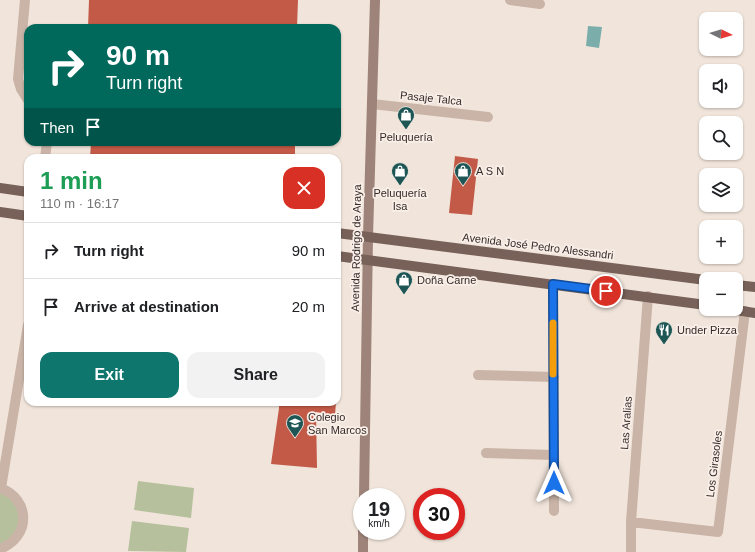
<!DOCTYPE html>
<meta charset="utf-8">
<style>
body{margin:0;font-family:Helvetica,sans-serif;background:#f2f2f2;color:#202124;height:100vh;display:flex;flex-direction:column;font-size:15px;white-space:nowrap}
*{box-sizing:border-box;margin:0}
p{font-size:13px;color:#757577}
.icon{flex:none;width:22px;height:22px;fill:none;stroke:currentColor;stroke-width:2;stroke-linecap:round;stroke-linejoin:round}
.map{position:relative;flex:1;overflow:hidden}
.panel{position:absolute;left:24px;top:154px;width:317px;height:252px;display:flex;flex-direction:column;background:#fff;border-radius:12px;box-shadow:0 1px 3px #0004}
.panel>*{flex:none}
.guide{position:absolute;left:24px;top:24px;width:317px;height:122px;border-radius:12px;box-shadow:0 1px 3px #0004;background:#00695c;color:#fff;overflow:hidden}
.needle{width:26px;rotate:95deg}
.fabs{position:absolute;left:699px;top:12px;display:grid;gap:8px}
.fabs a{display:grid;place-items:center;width:44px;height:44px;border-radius:8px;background:#fff;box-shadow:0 1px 3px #0004;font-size:20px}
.speed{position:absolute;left:353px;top:488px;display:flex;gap:8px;font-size:20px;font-weight:700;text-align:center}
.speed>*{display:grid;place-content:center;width:52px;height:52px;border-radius:50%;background:#fff;box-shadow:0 1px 3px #0004;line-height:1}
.speed small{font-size:10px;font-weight:400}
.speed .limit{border:6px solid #d22;background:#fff;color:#111}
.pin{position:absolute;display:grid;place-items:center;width:34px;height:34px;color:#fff;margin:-17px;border:2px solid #fff;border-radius:50%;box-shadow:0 1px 4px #0007}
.me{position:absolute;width:44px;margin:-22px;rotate:0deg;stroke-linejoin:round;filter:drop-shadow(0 0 3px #0008)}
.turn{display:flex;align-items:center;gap:14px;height:84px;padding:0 16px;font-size:18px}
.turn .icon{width:52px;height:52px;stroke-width:2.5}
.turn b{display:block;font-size:28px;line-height:34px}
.then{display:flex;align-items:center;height:38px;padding:0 16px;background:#0003;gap:8px;font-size:15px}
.round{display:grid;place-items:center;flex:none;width:42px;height:42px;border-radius:12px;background:#f2f2f2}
.overview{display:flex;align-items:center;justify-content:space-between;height:68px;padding:0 16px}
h1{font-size:24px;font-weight:700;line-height:30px;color:#1e9e55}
.button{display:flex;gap:8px;margin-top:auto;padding:8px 16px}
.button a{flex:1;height:46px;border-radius:12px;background:#0f766e;color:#fff;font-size:16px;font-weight:700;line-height:46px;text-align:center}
.button a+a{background:#f2f2f2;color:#202124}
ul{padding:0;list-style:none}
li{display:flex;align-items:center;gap:12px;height:56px;padding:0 16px;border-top:1px solid #e0e0e0}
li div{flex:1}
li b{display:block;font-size:15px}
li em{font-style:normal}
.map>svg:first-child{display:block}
</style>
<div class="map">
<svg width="755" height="552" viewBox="0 0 755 552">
<rect width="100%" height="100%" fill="#f1e5db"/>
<path fill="#b7c09c" d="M138 481 194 488 191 518 134 510Z
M0 488 19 502 23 526 0 549Z
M132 521 189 528 186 552 128 551Z"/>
<path fill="#7baeab" d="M588 26 602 27 599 48 586 46Z"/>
<path fill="#c35a47" d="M89 0H298L297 28H88Z
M91 142H295V158H90Z
M455 156 478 159 472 215 449 213Z
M279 402H336L335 415 316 412 317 468 271 464 279 408Z"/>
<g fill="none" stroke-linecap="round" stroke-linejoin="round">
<path stroke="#c9b4a7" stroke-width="10" d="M25 0 18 79 21 89 28 100
M510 0 540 4
M372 104 488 117
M45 158 47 142
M553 284 554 511
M478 375 554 377
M486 453 554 455
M0 488C31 499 31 537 0 549
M1 488 28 325
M631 522 718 532 745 311
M631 552V522L648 296"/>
<path stroke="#9d8379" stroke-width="10" d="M364 497 368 237 375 0
M363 552V531"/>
<path stroke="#776159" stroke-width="10" d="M0 188 28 192
M0 212 28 216
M337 233 706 280
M337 256 706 305
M736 285 755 287
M730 309 755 313"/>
</g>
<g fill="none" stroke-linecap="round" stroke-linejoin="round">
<g stroke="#114b97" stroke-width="10">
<path id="route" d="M554 483 553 284 606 291"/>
</g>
<use href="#route" stroke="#1a73e8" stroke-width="7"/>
<path stroke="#f59e0b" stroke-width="7" d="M553 323V374"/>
</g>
<defs>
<g id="shop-pin" transform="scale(0.9)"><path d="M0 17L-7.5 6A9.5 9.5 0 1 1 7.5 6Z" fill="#1e5655" stroke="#f9efe8"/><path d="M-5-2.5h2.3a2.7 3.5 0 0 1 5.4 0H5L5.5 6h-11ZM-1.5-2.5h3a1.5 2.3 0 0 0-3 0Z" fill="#fff"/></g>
<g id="restaurant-pin" transform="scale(0.9)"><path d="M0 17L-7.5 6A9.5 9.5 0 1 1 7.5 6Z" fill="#1e5655" stroke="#f9efe8"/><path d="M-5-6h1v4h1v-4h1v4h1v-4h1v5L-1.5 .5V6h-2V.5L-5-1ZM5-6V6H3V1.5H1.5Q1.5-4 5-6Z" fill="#fff"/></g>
<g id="school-pin" transform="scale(0.9)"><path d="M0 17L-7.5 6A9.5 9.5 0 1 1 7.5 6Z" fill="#1e5655" stroke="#f9efe8"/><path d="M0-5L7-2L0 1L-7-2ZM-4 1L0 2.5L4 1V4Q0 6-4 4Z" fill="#fff"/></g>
</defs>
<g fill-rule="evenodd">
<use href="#shop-pin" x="406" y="115"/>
<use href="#shop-pin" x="400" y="171"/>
<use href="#shop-pin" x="463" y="171"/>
<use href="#shop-pin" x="404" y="280"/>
<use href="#restaurant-pin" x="664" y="330"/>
<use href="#school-pin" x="295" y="423"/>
</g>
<g text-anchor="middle" stroke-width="3.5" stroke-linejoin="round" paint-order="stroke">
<g font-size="11" fill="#362b28" stroke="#f9efe8">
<text transform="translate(431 98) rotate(6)" y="4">Pasaje Talca</text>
<text transform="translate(538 246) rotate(7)" y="4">Avenida José Pedro Alessandri</text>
<text transform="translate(356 248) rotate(-89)" y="4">Avenida Rodrigo de Araya</text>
<text transform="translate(626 423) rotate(-86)" y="4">Las Aralias</text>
<text transform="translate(714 464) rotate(-83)" y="4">Los Girasoles</text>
</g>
<g font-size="11" fill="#362b28" stroke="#f9efe8" text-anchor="start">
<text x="406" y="141" text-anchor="middle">Peluquería</text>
<text x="476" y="175">A S N</text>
<text x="400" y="197" text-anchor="middle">Peluquería<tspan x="400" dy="13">Isa</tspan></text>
<text x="417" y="284">Doña Carne</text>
<text x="677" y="334">Under Pizza</text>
<text x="308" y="421">Colegio<tspan x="308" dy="13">San Marcos</tspan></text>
</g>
</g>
</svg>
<div class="fabs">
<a><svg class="needle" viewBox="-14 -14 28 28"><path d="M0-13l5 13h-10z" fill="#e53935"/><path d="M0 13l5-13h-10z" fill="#757577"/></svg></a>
<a><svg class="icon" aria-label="sound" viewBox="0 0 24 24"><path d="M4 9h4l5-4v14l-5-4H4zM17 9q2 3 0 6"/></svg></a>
<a><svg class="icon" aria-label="search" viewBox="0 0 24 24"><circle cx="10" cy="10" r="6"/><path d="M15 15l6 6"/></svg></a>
<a><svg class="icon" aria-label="layers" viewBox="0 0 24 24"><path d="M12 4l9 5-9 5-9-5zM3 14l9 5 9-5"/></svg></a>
<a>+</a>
<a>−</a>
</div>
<div class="speed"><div>19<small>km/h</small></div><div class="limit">30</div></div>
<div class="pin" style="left:606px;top:291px;background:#d93025"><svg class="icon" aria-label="arrive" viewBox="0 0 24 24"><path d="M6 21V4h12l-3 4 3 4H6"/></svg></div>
<svg class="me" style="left:554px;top:483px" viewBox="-20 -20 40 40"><path d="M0-17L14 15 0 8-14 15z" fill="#1a73e8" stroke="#fff" stroke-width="4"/></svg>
<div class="guide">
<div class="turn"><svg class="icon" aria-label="right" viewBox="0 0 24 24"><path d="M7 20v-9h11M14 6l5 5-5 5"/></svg><div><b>90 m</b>Turn right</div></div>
<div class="then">Then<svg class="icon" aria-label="arrive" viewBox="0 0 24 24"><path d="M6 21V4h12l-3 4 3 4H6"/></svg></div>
</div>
<section class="panel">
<div class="overview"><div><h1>1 min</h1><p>110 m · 16:17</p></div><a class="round" style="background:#d93025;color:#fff"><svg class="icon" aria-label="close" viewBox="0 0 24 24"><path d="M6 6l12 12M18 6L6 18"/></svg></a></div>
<ul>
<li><svg class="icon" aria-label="right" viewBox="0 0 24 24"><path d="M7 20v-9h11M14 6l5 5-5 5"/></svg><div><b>Turn right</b></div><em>90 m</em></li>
<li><svg class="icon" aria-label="arrive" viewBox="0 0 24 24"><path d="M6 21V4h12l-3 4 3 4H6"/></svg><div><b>Arrive at destination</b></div><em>20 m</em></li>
</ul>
<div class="button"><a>Exit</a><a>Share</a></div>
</section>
</div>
